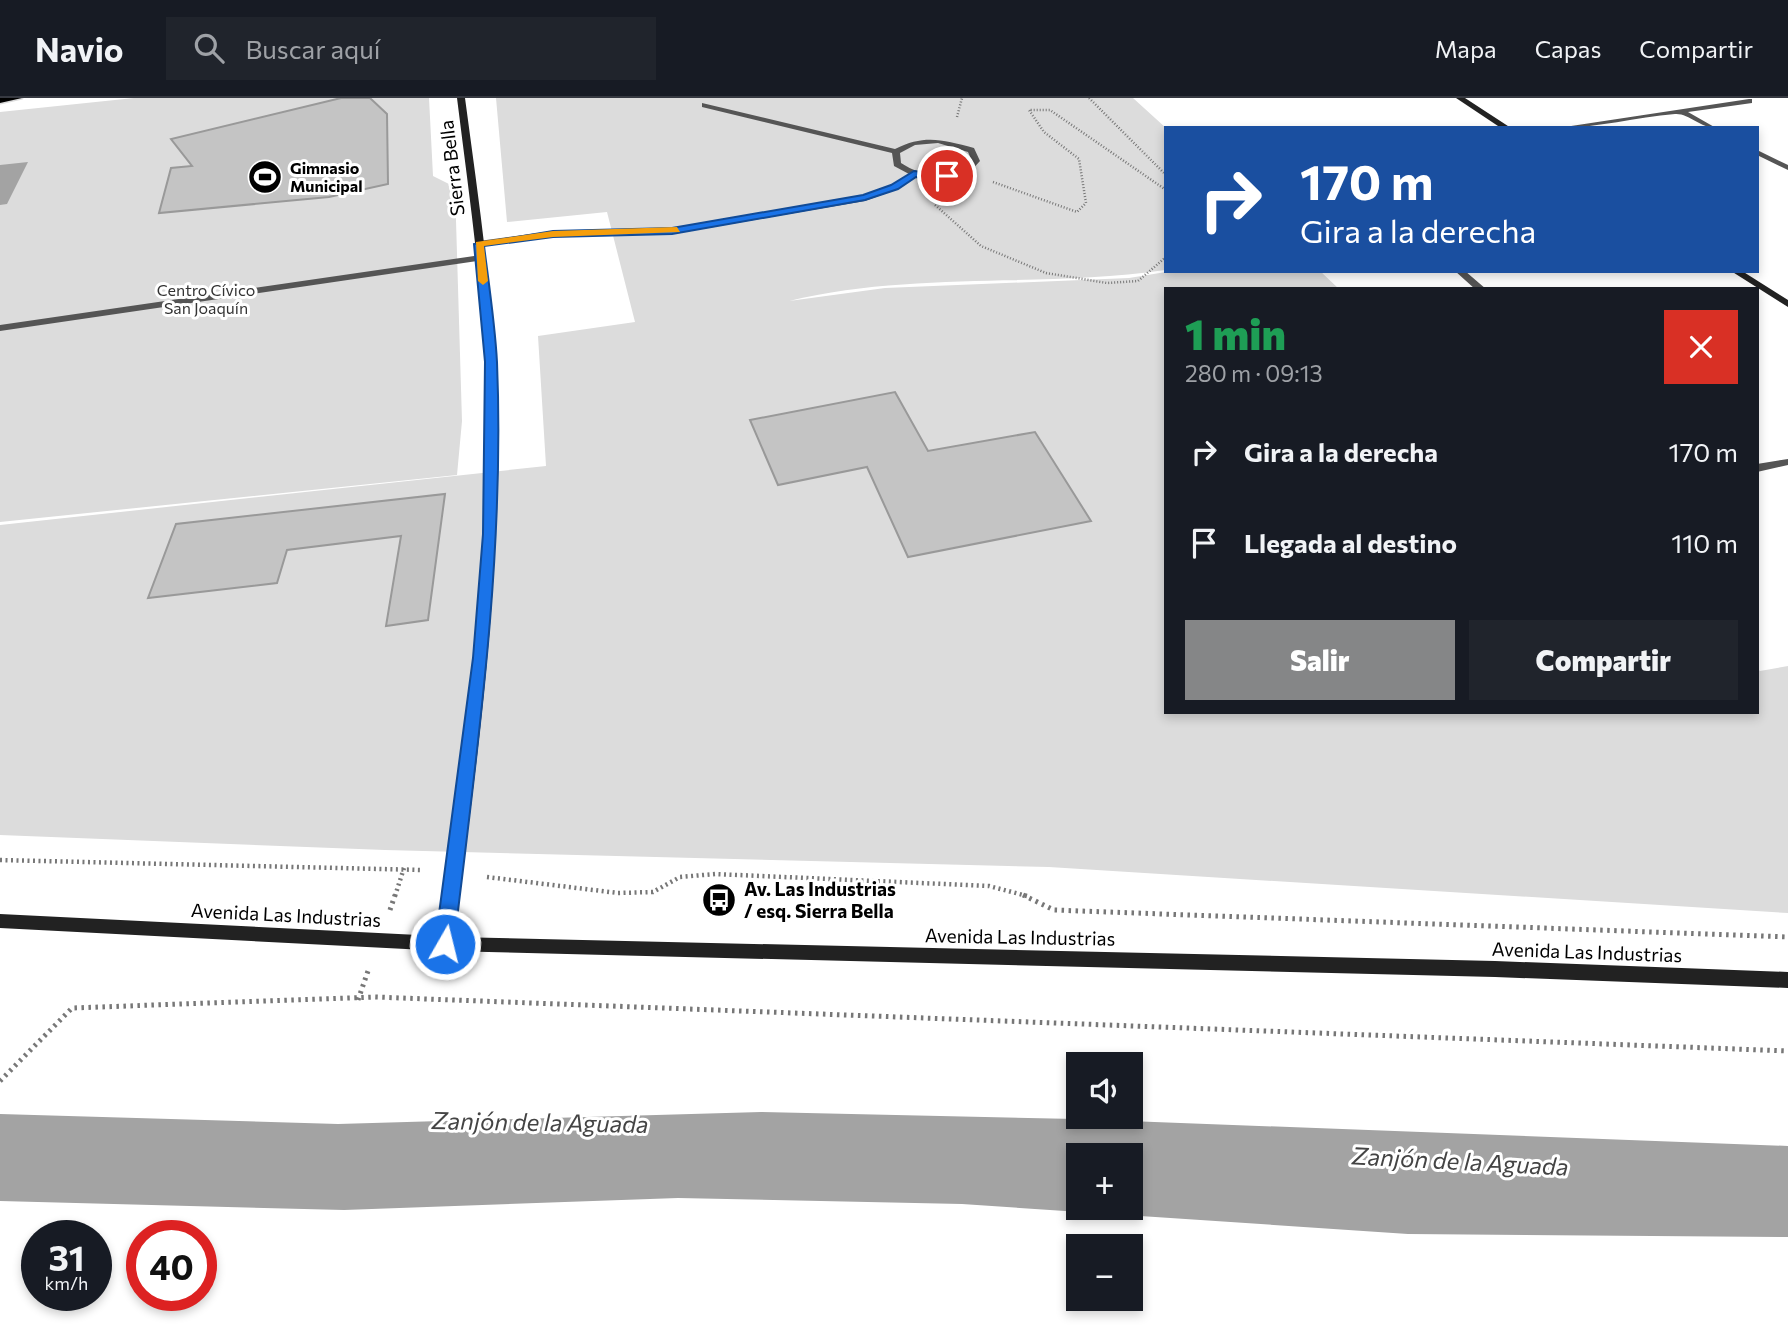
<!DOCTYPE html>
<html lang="es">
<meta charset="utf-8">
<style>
body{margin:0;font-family:Commissioner,sans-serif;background:#20242c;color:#f1f3f6;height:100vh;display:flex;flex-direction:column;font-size:26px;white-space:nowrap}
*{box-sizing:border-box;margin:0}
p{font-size:23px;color:#9ea1a6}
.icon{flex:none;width:38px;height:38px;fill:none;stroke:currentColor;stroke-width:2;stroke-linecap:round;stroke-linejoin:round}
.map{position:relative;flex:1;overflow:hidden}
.panel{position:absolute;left:1164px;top:189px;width:595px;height:427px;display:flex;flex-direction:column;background:#171b24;border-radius:0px;box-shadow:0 4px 10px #0003}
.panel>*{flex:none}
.hud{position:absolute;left:1164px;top:28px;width:595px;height:147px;border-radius:0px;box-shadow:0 4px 10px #0003;background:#1a4fa0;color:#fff;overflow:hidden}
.tools{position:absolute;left:1066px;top:954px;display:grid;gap:14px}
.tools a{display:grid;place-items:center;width:77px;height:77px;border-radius:0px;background:#171b24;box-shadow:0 4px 10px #0003;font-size:35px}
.speed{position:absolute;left:21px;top:1122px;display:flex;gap:14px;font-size:35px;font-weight:700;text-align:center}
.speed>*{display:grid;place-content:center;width:91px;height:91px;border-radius:50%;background:#171b24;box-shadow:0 4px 10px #0003;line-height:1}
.speed small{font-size:18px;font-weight:400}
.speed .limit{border:10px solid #d22;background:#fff;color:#111}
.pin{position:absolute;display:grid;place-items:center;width:60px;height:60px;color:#fff;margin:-30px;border:4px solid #fff;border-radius:50%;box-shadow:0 2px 7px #0007}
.me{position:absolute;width:77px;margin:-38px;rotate:8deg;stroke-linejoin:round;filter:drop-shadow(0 0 5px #0008)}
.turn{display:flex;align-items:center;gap:24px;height:147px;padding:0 21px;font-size:32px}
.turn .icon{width:91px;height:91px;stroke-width:2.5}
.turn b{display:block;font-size:49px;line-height:60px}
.round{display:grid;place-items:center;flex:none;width:74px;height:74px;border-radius:0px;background:#20242c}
.headline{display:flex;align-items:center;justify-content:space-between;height:119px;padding:0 21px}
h1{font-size:42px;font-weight:800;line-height:52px;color:#1e9e55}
.action{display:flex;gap:14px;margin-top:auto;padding:14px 21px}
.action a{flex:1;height:80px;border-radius:0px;background:#858687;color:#fff;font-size:28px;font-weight:800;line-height:80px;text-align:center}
.action a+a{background:#20242c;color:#f1f3f6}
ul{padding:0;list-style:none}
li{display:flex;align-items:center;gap:21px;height:91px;padding:0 21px}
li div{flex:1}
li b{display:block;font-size:26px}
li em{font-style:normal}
header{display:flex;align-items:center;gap:42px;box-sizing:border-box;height:98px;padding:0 35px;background:#171b24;border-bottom:2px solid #363941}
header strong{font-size:33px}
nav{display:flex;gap:38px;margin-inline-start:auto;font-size:24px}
.search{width:490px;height:63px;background:#20242c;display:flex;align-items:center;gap:18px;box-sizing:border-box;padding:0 24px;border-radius:0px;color:#9ea1a6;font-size:26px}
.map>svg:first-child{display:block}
</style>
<header>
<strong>Navio</strong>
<div class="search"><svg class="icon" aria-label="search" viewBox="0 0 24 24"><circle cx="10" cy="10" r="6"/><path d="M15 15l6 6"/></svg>Buscar aquí</div>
<nav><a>Mapa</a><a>Capas</a><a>Compartir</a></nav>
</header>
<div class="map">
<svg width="1788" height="1234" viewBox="0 0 1788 1234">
<rect width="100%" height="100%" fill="#fff"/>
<path fill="#dcdcdc" d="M134 0H429L433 78 455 89 462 323 457 377 0 424V14Z
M496 0H1133L1166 30 1165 172C1041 190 912 173 789 203L885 190 1129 180 1172 173H1320L1339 191H1166V614H1757V570L1760 573 1788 568V815L1049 769 385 752 0 737V427L546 368 538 238 635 224 607 114 507 124Z"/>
<path fill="#a3a3a3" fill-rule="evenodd" d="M28 64 7 106 0 107V67Z
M761 1014 1076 1021 1788 1048V1139L1408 1136 962 1106 678 1100 344 1112 0 1103V1016L338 1026ZM1078 1057H1130V1110H1078Z"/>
<path fill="#c4c4c4" stroke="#999" stroke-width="2" d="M341 0H370L387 16 388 86 329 99 159 115 171 70 192 68 171 41Z
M895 294 928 353 1035 334 1091 423 908 459 867 369 778 387 750 322Z
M445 396 428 522 386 528 401 438 287 452 277 485 148 500 176 426Z"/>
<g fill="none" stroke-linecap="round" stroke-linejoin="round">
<g stroke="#dbdbdb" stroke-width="3">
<path id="primary" d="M0 0H22L0 5Z"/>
</g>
<path stroke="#777" stroke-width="2.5" stroke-dasharray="1 2" stroke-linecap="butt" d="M1089 0 1166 77
M957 19 962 0
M993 84 1077 114 1086 105 1079 61 1044 34 1029 12H1050L1166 92
M935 107 981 148 1046 175 1107 185 1138 183 1166 159"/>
<path stroke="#777" stroke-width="4.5" stroke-dasharray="2 3.5" stroke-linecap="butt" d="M0 762 423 772
M487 779 618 795 653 794 680 779 715 776 989 788 1027 798
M395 798 404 770"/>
<path stroke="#777" stroke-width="5" stroke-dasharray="2.5 4.5" stroke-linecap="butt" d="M1023 797 1054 812 1788 839
M390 812 395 797
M358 902 368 873
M0 983 72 910 375 899 1788 953"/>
<path fill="#555" fill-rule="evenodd" d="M702 5 895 51C925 36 943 42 974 50L980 63C964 83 940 84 916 78L898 91 865 103 672 136 553 139 479 149 475 146 479 143 553 133 672 130 863 98 892 87 909 76 894 68 892 55 702 9ZM938 45 968 54 972 63C954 83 922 79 901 65L900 55 915 47Z
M481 157 484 158V162L0 233V227Z"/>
<path fill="#555" fill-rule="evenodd" d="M1749 1H1752V5L1688 14 1716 30C1700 30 1689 15 1675 16 1636 19 1598 30 1558 30Z
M1757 52 1788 67V72L1757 57Z
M1455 173H1465L1486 191H1475Z
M1788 361V367L1757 374V366Z"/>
<path fill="#222" fill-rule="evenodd" d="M457 0H465C479 105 495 210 497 316 501 491 477 665 454 839L1495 863 1788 874V890L1495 879 445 853 0 830V816L438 838C463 665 488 492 487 316 486 210 470 105 457 0Z
M1456 0H1465L1511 30H1501Z
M1731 173H1742L1788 202V209Z"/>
<use href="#primary" fill="#000" fill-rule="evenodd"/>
</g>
<path fill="#1a73e8" stroke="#114b97" stroke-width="2" d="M914 73 952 78 947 81 916 79 898 91 865 102 672 136 553 139 484 148C489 187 495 226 497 264 505 459 477 653 454 846L451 852 445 854 438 852 435 846 473 560 483 436 485 264 474 146 553 133 672 130 863 97 891 87Z"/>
<path fill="#f59e0b" d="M677 129 680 134 553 139 484 148 488 183 483 187 478 183 476 144 553 133Z"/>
<defs>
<g id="stadium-disc" transform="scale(1.75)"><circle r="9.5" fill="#000" stroke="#fff"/><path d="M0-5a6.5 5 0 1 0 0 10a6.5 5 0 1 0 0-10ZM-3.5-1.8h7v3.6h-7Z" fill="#fff"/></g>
<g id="bus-disc" transform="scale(1.75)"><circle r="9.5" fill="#000" stroke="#fff"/><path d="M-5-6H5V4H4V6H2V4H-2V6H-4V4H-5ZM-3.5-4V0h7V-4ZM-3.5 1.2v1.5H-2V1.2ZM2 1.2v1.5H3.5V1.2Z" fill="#fff"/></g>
</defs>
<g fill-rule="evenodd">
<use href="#stadium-disc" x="265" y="79"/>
<use href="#bus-disc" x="719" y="802"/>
</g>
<g text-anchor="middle" stroke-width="6" stroke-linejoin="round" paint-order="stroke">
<g font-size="16" font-weight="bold" fill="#000" stroke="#fff" text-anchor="start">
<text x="290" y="76">Gimnasio<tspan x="290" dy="18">Municipal</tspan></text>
</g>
<g font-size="16" fill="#333" stroke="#fff">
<text x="206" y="198">Centro Cívico<tspan x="206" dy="18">San Joaquín</tspan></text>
</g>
<g font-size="19" fill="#000" stroke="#fff">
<text transform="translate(452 70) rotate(-97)" y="7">Sierra Bella</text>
<text transform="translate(286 817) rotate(3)" y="7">Avenida Las Industrias</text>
<text transform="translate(1020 839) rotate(1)" y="7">Avenida Las Industrias</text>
<text transform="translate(1587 854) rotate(2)" y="7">Avenida Las Industrias</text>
</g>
<g font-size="19" font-weight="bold" fill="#000" stroke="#fff" text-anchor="start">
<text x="744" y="798">Av. Las Industrias<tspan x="744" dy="22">/ esq. Sierra Bella</tspan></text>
</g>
<g font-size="24" font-style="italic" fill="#444" stroke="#fff">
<text transform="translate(540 1025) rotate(1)" y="8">Zanjón de la Aguada</text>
<text transform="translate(1460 1064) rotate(3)" y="8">Zanjón de la Aguada</text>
</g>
</g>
</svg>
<div class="tools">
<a><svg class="icon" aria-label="sound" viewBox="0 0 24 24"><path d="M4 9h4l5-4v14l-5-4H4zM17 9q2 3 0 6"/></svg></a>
<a>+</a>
<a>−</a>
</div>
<div class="speed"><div>31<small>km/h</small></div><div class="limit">40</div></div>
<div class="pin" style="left:947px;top:78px;background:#d93025"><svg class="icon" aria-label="arrive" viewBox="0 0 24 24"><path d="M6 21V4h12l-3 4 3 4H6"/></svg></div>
<svg class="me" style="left:445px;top:846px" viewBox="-20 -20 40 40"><circle r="17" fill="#1a73e8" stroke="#fff" stroke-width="3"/><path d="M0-11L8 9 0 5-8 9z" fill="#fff"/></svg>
<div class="hud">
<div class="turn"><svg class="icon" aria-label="right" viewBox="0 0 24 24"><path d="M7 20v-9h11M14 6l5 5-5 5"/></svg><div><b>170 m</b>Gira a la derecha</div></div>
</div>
<section class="panel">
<div class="headline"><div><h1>1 min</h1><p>280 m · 09:13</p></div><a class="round" style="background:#d93025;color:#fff"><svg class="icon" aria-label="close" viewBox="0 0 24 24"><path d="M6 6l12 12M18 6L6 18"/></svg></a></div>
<ul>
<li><svg class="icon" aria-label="right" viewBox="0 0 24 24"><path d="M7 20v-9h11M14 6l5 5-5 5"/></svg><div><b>Gira a la derecha</b></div><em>170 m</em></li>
<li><svg class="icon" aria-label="arrive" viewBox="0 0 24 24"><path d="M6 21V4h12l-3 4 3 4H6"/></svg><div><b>Llegada al destino</b></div><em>110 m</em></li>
</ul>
<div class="action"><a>Salir</a><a>Compartir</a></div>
</section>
</div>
